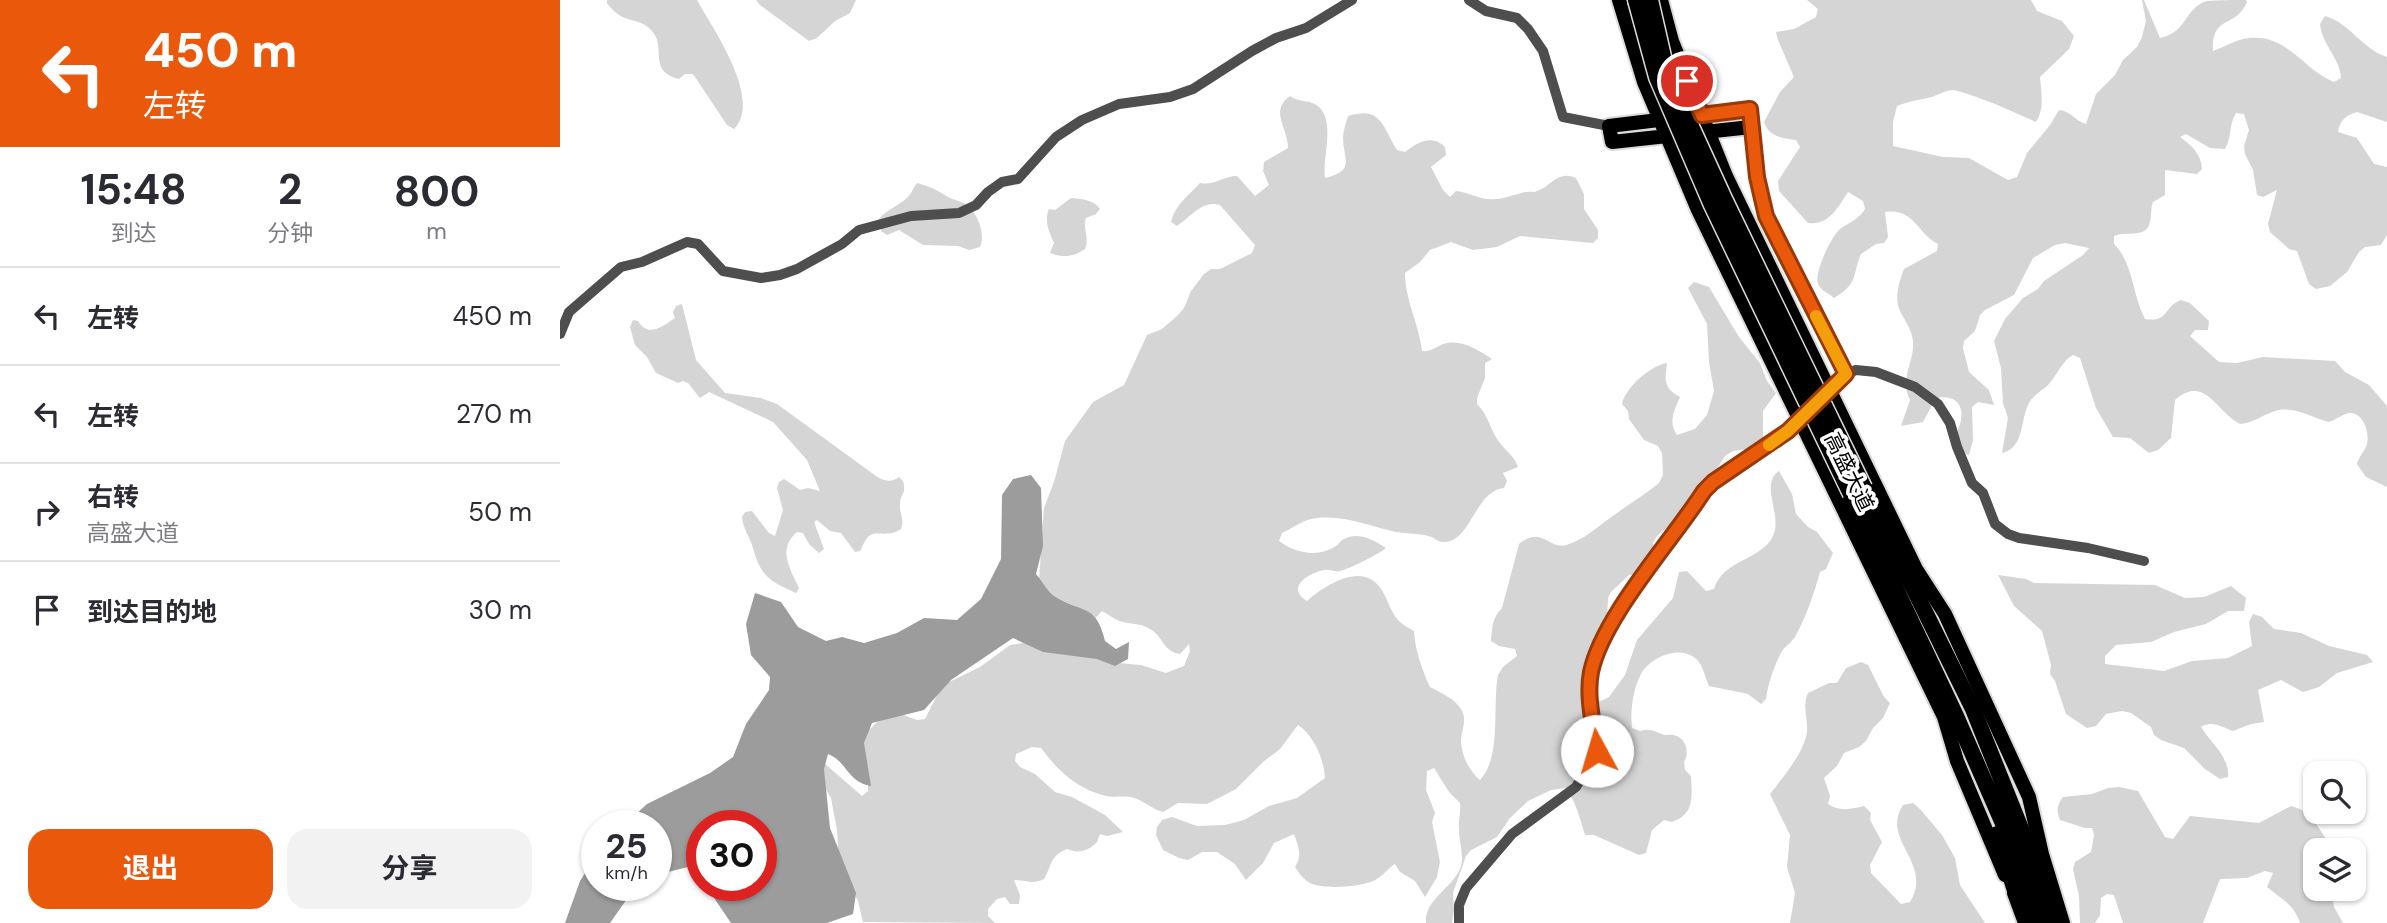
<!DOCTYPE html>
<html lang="zh">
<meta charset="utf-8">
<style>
body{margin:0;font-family:"DM Sans","Noto Sans SC",sans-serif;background:#f2f2f3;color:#2b2b33;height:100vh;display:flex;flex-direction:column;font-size:26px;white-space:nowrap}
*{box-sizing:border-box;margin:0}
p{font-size:23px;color:#7c7c81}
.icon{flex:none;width:38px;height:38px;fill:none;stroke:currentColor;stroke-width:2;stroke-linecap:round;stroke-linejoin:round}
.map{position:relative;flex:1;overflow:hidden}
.sheet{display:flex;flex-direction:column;background:#fff;width:560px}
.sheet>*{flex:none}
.banner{background:#ea580c;color:#fff;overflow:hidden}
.buttons{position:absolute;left:1743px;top:761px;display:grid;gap:14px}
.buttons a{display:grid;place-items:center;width:63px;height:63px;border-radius:14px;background:#fff;box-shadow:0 2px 5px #0004;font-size:35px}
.speed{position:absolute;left:21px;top:810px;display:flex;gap:14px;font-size:35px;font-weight:700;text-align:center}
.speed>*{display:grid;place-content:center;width:91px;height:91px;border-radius:50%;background:#fff;box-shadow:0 2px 5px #0004;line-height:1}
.speed small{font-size:18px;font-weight:400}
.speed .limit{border:10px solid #d22;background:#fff;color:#111}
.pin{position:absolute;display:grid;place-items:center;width:60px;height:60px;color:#fff;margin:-30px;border:4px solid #fff;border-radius:50%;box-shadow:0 2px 7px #0007}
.me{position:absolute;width:77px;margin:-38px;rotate:354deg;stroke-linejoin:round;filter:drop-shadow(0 0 5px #0008)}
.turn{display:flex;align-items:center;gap:24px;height:147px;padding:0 28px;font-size:32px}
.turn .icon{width:91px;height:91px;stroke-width:2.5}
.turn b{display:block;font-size:49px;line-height:60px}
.eta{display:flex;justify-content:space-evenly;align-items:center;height:119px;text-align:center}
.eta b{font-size:42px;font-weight:700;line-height:49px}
.cta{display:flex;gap:14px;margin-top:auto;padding:14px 28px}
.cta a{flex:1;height:80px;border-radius:21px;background:#ea580c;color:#fff;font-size:28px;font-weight:700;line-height:80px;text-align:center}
.cta a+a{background:#f2f2f3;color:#2b2b33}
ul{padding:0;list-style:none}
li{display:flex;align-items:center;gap:21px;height:98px;padding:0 28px;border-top:2px solid #e1e1e2}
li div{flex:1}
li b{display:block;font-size:26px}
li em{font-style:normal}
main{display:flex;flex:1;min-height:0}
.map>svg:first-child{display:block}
</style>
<main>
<section class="sheet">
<div class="banner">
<div class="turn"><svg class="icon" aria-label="left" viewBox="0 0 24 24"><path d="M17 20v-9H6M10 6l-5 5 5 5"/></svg><div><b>450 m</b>左转</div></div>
</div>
<div class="eta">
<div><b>15:48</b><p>到达</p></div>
<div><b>2</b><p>分钟</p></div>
<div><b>800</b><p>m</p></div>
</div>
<ul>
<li><svg class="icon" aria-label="left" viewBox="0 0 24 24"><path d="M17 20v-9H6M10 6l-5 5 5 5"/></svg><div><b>左转</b></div><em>450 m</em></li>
<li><svg class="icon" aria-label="left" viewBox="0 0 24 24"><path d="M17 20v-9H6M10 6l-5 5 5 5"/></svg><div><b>左转</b></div><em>270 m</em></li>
<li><svg class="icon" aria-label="right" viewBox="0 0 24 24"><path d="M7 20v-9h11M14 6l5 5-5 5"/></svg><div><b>右转</b><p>高盛大道</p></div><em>50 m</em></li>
<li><svg class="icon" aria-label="arrive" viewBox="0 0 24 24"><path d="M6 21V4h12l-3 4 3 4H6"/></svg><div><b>到达目的地</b></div><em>30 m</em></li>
</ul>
<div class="cta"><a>退出</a><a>分享</a></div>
</section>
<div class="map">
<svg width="1827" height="923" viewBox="0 0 1827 923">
<rect width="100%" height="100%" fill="#fff"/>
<path fill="#d5d5d5" d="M47 0H137C153 29 203 100 174 129L167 125 133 74H125L119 79C87 71 107 48 92 31 80 16 63 26 47 3Z
M196 0H296L290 13 275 21 257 38 249 41 200 5Z
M1247 0H1471L1477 11 1502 21 1514 36 1509 49 1480 77C1481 93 1485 108 1476 122 1449 110 1424 98 1394 90 1385 90 1380 94 1372 97 1360 100 1349 101 1337 106L1333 122V146L1383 157 1409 158 1448 180 1457 177 1467 153 1490 125 1499 110C1511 111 1515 121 1526 124L1536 94 1555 75 1563 60 1577 47 1582 37 1586 21 1582 0H1584L1600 38C1628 32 1624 8 1647 1 1658 0 1674 0 1686 0L1687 2C1676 29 1651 14 1653 51 1665 47 1676 39 1689 38 1728 34 1743 70 1774 82L1781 78C1780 58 1762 45 1760 24L1765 16C1790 23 1802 49 1827 57V122L1797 112C1786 115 1780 120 1778 132L1797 138 1814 164 1827 167V235L1821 245 1805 247 1799 252 1787 272 1770 286 1756 289 1749 284 1737 251 1729 249 1710 232 1708 224 1717 190 1703 197 1697 195 1693 170 1685 154 1684 146 1689 130 1684 114 1676 113C1669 123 1672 137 1665 149L1650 148 1626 134 1620 137C1631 145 1641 153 1642 169L1637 174 1605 170V195L1593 202C1590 210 1592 217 1589 225 1585 238 1564 231 1554 236V244C1574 264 1572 295 1585 319 1609 323 1604 306 1621 300L1630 303 1649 321 1648 330H1635L1630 336 1659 362 1677 363 1703 357 1775 361 1785 372 1809 385 1827 406V487L1806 477 1797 464C1799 456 1805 451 1807 444 1810 433 1803 412 1790 413 1783 414 1775 420 1769 422 1752 418 1734 405 1715 411 1702 415 1694 423 1680 424 1656 412 1645 374 1615 400L1611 438 1598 450 1589 453 1570 438 1553 437 1536 408 1520 358 1513 355C1502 361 1497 375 1489 384 1482 391 1474 394 1469 403 1460 419 1465 448 1442 453L1448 418 1443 403 1441 368 1434 341 1445 319 1463 298 1478 289 1484 281 1523 255 1529 248 1505 243 1495 245 1473 258 1454 295 1425 310 1420 315 1415 331 1404 341 1403 348 1409 372 1429 390 1434 405 1418 402 1412 407 1413 440 1409 455 1400 453C1399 448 1397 441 1397 436 1397 430 1401 424 1401 419 1404 401 1391 395 1376 398L1363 422 1341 426 1350 400C1339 377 1355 362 1353 341 1352 330 1345 321 1340 311 1334 298 1339 282 1344 269L1377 251 1378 244C1357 234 1355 208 1325 212L1328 237 1324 243 1316 244 1301 254C1292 275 1299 283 1274 298 1269 293 1260 290 1258 284 1254 272 1271 237 1280 229 1290 222 1298 220 1305 209L1303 201 1288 192C1278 207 1269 226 1248 223L1219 191 1218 181 1240 147 1236 140C1222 138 1209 137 1204 122L1220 92 1234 77 1218 40 1216 32 1234 29 1256 17 1258 9Z
M730 96C739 103 752 99 760 108 775 125 762 158 765 178 795 171 784 160 783 139 783 131 786 123 788 116 822 105 823 128 837 150L845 152C858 142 872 134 885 147L886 155 871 167 883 190 890 197 896 191C907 192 917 198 928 199 941 201 954 194 966 192 970 191 974 193 977 191 992 186 997 170 1016 178L1024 194V209L1038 230V238L1033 243 960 236 937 247 913 250 891 242 870 250 860 262 845 273C845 300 859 324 862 351 871 352 874 348 883 344 900 338 919 350 932 359L925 363V378L917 398V404C927 413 930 428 937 439 944 450 954 455 958 467L943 473 947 481 944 488C915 490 911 543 883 542 877 542 874 537 868 536 858 533 847 534 836 532 809 526 780 513 751 519 742 521 731 529 722 533L719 541C735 553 758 558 776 546 779 544 781 540 784 539 797 531 815 540 826 548 819 554 789 569 780 571 774 572 770 569 764 570 748 573 725 588 747 601 761 588 793 567 812 580 827 589 828 611 840 622 844 626 850 628 854 631 855 650 862 670 870 687 881 693 894 698 901 709 908 720 901 730 901 742 902 756 909 771 920 780 942 757 932 706 938 675L943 667 957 656 955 649 939 646 931 641C932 628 932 618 942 608L959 544C984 524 988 552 1009 544 1025 539 1037 527 1050 518 1066 506 1083 496 1099 483L1103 475 1102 453 1098 446 1084 440 1069 419 1068 411 1062 404C1065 388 1091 365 1107 363 1105 380 1103 388 1120 397 1114 411 1108 422 1117 435L1135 429 1147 415 1154 391 1149 362 1147 324 1128 288 1134 282 1149 287 1179 337 1200 363 1207 381 1216 393 1203 411V442L1197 448 1173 451 1165 456 1140 496 1126 512 1097 536 1093 543 1092 569 1086 574 1069 575 1051 592 1048 598 1047 624 1034 654 1024 664 1025 683 1032 699 1041 701 1049 697 1065 675 1077 640 1113 598 1119 572 1127 571 1146 591 1154 589C1163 559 1201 561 1213 536 1223 515 1199 485 1219 471L1232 494 1236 514 1248 527 1257 532 1273 553 1266 569 1260 572C1254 593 1247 615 1236 635 1233 642 1226 645 1222 651 1214 666 1208 683 1206 699L1201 704 1188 694 1149 686C1146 680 1144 671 1141 665 1128 642 1092 654 1081 674 1073 689 1070 711 1072 728L1080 731C1089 728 1093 731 1102 734 1105 736 1109 734 1113 735 1126 737 1130 752 1124 762L1125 770 1131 776C1132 796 1135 814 1112 822L1104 820 1092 830 1086 853 1079 855 1034 835H1025C1020 819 1016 801 1005 788L991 790 968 801 950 818 937 837 911 850 906 856 893 893 894 910 892 923H866C864 900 892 888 900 869 905 856 899 843 899 830 898 821 901 812 900 803L889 792 874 768 867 771 866 790 875 813 872 822 880 862 877 877 865 897 855 881 840 872 835 864C828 868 824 875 817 879 804 887 765 890 750 883 743 879 739 873 735 867 743 855 738 846 734 834L714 843 703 863 686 880 675 864 657 852H642L628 860 619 858 603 850 596 835 597 827 602 820 612 817 637 826 665 825 684 820 709 806 737 798 765 778C764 760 754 735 738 725L720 749 703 762 676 789 647 804 618 803 603 812C592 809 584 801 574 798 565 795 555 798 546 796 517 789 498 771 481 748L472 747 456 754 455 761 460 767 475 774 495 792 512 797 545 815 563 832 547 836 540 834 537 842C528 851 519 854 507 849 490 855 492 866 484 879 472 885 466 880 454 880L460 895 459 904H450L445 897 437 899 428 909V916L435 923 303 922 298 901 279 863 277 830 271 798 261 781 264 763 302 796 308 791V772L300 755 308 731 317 722 341 714 357 720 365 719 378 693 385 684 420 667 450 645 477 641 548 662 581 665 606 673 624 666 630 651 629 644 620 654C602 651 604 637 590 629 579 622 568 625 557 620 552 617 547 614 542 611L531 623 517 632 479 580 484 508 494 482 505 441 533 402 564 385 587 335 602 329 617 316 624 308 631 291 644 274 651 269H660L692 253 695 245 660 205C642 200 632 216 617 226L611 222C615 205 628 196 640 183 654 186 663 176 677 176L695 196 709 185 703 171 704 162 728 148C728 128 709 111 730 96Z
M357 183C369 186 377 190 388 197 393 200 398 200 403 203 417 209 426 234 420 247L409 250 398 246 363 245 339 230 327 235 321 231 319 219C326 209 343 205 351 193 353 190 354 186 357 183Z
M511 198C521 199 533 199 540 209L536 214 526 218C522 228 530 236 525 249 514 257 503 258 490 253L494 243C489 232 484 221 489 209L495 210Z
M122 304 136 360 165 393 201 398 217 404 316 476C324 481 331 483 339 477L343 481C347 494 340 493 340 504 339 514 345 519 341 529 328 538 315 530 309 536 305 539 303 546 300 551L295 552 281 533 270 531 257 520 254 522 264 549 259 553 249 544 243 533 237 532C217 549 230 569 239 588L236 593C210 582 200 575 193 548 190 537 183 529 182 517L185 512 192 511 209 533 215 536 223 510 217 488 219 482 224 479 240 490 248 488 260 491 247 460 213 422 149 392 140 398 128 383 123 381 118 383 96 373 87 357 75 345 70 327 73 320C82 322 75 319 82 326 93 336 105 324 115 318L113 312 116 306Z
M1438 575 1466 579 1474 583 1595 585 1625 598 1644 597 1671 586 1686 598 1684 611H1668L1646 624 1614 632 1591 642 1556 645 1545 656V664L1604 671 1632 661 1668 658 1692 646 1689 622 1693 614 1702 617 1714 629 1741 633 1769 646 1807 655 1813 662 1777 673 1759 687 1743 692 1721 680 1698 690 1704 722 1691 724 1673 731C1662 727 1652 720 1641 727 1650 742 1670 757 1668 777L1660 779 1645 769 1624 748 1601 740 1594 735 1591 727 1571 713 1562 711 1546 714 1536 726 1527 728 1506 714 1495 681 1490 674 1491 665 1482 631 1454 606Z
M1301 662 1308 665 1324 697 1330 703 1323 718 1313 728 1306 741 1299 747 1284 753 1277 766 1264 778 1270 796 1268 804C1280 812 1291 809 1304 806L1311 813 1310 820 1322 842 1310 865 1311 873 1341 904 1350 902C1374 863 1320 840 1343 805L1353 803 1360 809 1382 835 1395 858 1400 885 1425 923H1230L1235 893 1227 867 1230 835 1210 794C1223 777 1244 753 1247 732 1248 718 1242 706 1248 693L1269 683H1277L1286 668Z
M1559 787 1578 791 1605 837 1613 839 1630 816 1699 823 1731 806C1759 813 1758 837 1778 850H1755V889H1771L1774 907 1783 923H1740C1734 904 1721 899 1707 887L1713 873 1705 871 1687 878 1660 879 1643 923H1563L1554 895 1547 894 1541 898 1540 915 1535 923H1520L1519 896 1513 869 1515 862 1531 852 1534 835 1532 828H1525L1500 820C1496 811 1497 805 1503 797L1532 794 1548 788Z"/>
<path fill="#9c9c9c" d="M471 475 481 488 483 546 476 574C482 581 487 591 494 596 521 614 536 602 545 641L556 649 569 642 568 659 555 666 537 659 483 652 453 638 391 680 364 710 312 723 304 743 311 786C287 782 287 761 268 754L264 769 270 828 296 893 293 914 267 923H171L150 892 149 886H201V826H142V867L136 865 96 875V826H63L87 804 150 773 173 757 186 724 209 690 210 677 191 655 186 624 195 593 221 602 238 627 266 641 282 637 304 643 337 633 364 618 397 620 421 599 441 559 442 495 453 479Z
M37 854V886H76L50 923H5L20 881Z"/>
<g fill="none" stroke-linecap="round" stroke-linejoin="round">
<g stroke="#dbdbdb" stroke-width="18">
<path id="major" d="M1059 0 1084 82 1138 210 1384 717 1397 761 1445 875
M1101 0 1112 41 1166 176 1356 569 1385 614 1469 797 1482 854 1503 923
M1190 109 1191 127 1052 142 1049 126Z
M1454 893 1465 923"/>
</g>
<g stroke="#dbdbdb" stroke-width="19">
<path id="highway" d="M1304 488 1413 709 1468 846 1491 923
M1291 494 1396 716 1455 851 1477 923
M1437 834 1458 900"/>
</g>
<path stroke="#4e4e4e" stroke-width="10" d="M909 0 926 11 957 18 968 29 983 51 1003 117 1049 126
M1191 127 1197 177 1206 216 1286 374 1296 370 1316 372 1355 387 1378 404 1390 423 1397 447 1412 483 1423 493 1435 524 1448 534 1459 538 1528 548 1584 561
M0 334 9 312 61 267 82 262 127 242 138 244 163 271 201 278 220 275 237 269 282 244 299 230 351 216 399 213 416 205 428 192 442 182 458 179 496 137 522 120 559 104 610 97 633 89 692 51 716 38 746 28 792 0
M899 923V905L906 888 952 834 1016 787 1037 751 1030 689 1031 670 1048 629 1144 491 1153 482 1228 431"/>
<use href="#major" stroke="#000" stroke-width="14"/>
<use href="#highway" stroke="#000" stroke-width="16"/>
<g stroke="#dbdbdb" stroke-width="19" stroke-linecap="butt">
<path id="highway-bridge" d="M1076 0 1097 77 1152 205 1291 494
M1090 0 1107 74 1165 201 1304 488"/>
</g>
<path stroke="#4e4e4e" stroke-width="10" d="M1228 431 1286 374"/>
<use href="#highway-bridge" stroke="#000" stroke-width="16"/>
</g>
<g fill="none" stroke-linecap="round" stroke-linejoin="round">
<g stroke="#983908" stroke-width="18">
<path id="route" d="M1037 751C1034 726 1026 697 1031 672 1043 616 1112 541 1144 491L1153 482 1228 431 1286 374 1206 216 1197 177 1190 109 1142 115 1127 81"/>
</g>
<use href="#route" stroke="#ea580c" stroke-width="12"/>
<path stroke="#f59e0b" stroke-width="12" d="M1209 445 1228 431 1286 374 1256 316"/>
</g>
<g text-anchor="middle" stroke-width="7" stroke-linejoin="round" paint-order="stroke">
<g font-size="21" fill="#000" stroke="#fff">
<text transform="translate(1289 472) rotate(64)" y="7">高盛大道</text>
</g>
</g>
</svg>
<div class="buttons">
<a><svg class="icon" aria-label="search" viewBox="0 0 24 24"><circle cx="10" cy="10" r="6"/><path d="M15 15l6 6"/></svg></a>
<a><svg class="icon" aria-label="layers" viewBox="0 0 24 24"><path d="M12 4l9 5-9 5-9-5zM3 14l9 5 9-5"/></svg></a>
</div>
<div class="speed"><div>25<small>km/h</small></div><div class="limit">30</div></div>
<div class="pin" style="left:1127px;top:81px;background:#d93025"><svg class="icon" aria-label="arrive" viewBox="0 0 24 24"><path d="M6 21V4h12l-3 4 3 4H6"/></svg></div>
<svg class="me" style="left:1037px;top:751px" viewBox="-20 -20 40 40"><circle r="19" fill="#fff"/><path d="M0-13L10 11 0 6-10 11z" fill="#ea580c"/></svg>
</div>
</main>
